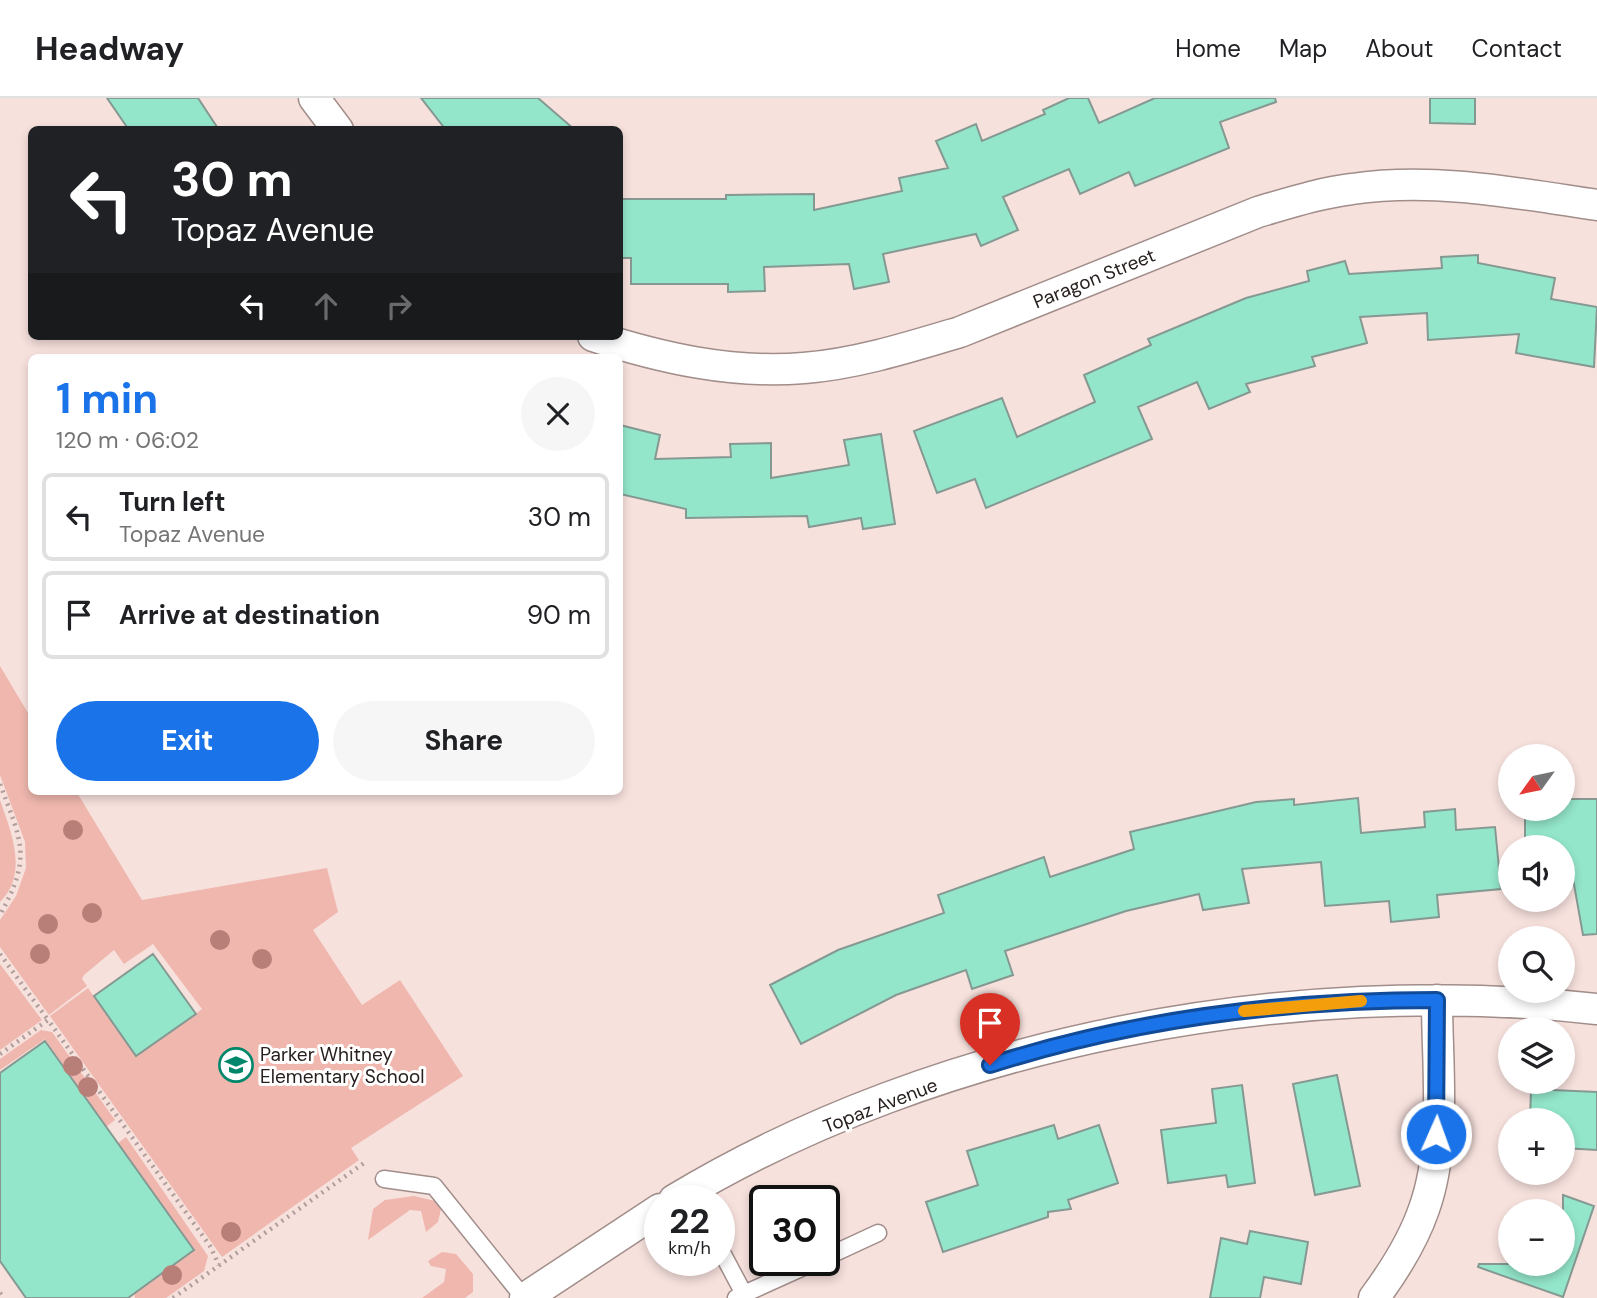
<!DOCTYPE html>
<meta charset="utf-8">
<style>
body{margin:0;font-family:"DM Sans",sans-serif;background:#f6f6f6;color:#202124;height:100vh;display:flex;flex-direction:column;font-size:26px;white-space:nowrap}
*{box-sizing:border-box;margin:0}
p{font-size:23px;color:#757577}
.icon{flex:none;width:38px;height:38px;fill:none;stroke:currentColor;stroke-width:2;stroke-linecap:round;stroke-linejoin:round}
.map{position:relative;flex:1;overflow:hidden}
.panel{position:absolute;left:28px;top:256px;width:595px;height:441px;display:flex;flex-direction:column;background:#fff;border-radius:10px;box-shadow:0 4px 10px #0003}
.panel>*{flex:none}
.guide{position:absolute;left:28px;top:28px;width:595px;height:214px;border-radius:10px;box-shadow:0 4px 10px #0003;background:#202124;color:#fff;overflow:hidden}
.needle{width:46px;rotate:237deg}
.fabs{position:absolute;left:1498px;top:646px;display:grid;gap:14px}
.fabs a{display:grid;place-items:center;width:77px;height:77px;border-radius:50%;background:#fff;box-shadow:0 4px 10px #0003;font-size:35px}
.speed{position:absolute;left:644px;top:1087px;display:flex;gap:14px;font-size:35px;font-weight:700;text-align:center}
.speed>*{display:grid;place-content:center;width:91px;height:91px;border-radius:50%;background:#fff;box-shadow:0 4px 10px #0003;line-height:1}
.speed small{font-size:18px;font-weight:400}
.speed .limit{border:4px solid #111;border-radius:10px;background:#fff;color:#111}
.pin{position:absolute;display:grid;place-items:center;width:60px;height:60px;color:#fff;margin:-72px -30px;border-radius:50% 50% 50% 0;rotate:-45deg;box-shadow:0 0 7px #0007}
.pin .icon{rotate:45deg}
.me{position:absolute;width:77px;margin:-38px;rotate:2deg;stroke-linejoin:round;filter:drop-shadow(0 0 5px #0008)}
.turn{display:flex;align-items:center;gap:24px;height:147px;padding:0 28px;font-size:32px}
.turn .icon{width:91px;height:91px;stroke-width:2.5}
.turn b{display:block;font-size:49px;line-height:60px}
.lanes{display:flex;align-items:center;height:66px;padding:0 28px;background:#0003;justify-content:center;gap:35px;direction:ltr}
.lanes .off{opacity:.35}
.round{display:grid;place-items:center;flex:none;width:74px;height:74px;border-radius:37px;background:#f6f6f6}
.overview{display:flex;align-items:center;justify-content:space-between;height:119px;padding:0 28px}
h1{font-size:42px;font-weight:700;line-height:52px;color:#1a73e8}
.action{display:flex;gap:14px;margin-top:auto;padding:14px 28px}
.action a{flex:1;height:80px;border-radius:42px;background:#1a73e8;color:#fff;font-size:28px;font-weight:700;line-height:80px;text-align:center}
.action a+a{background:#f6f6f6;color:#202124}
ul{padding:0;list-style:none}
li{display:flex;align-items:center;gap:21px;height:88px;margin:0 14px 10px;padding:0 14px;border:4px solid #e0e0e0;border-radius:10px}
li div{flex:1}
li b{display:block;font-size:26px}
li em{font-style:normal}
header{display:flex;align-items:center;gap:42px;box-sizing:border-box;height:98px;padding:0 35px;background:#fff;border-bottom:2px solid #e0e0e0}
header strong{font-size:33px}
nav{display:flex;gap:38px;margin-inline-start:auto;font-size:24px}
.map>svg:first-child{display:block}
</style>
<header>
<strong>Headway</strong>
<nav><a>Home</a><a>Map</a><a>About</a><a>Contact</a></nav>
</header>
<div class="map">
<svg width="1597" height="1200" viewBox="0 0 1597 1200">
<rect width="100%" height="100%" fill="#f7e1dd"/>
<path fill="#efb7ae" d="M0 568 31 620 32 693H76L142 802 327 770 338 814 313 832 362 907 400 882 463 978 351 1050 359 1062 222 1159 50 918 88 890 136 959 202 911 153 846 124 866 114 852 84 877 82 881 87 888 49 917 0 849V822L16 798 26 770 25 744 0 677Z
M0 702C11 734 29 775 0 804Z
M0 866 42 922 0 952Z
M41 932 52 934 115 1022 106 1029 45 941 0 972V961Z
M126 1039 208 1158 204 1173 166 1200H135L134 1195 194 1152 127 1057 113 1049Z
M414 1098 435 1103 441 1111 438 1124 426 1134 421 1113 410 1112 368 1142 373 1111 385 1102Z
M442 1154 456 1156 473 1176V1194L465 1200H422L444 1184 446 1171 431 1168 428 1163Z"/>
<path fill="#93e6ca" stroke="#859992" stroke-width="2" d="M107 0H198L219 32H129Z
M421 0H538L575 32H446Z
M1069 0H1088L1099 25 1155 0H1275L1276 4 1220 24 1229 50 1135 88 1129 74 1080 96 1069 71 1003 99 1018 132 981 148 976 136 883 156 889 184 854 191 849 166 764 169 765 193 728 194V186H631V160H620V101H726V97L814 96V112L902 93 899 80 948 70 936 43 976 26 982 43 1045 16 1043 12Z
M1430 0H1475V26L1430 25Z
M1478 157V165L1555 180 1551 201 1597 209 1594 269 1516 255 1519 236 1428 242 1427 215 1360 219 1367 245 1312 259 1315 268 1246 286 1250 294 1209 311 1197 284 1138 309 1152 341 986 410 975 381 937 395 914 333 1002 300 1017 339 1095 304 1084 277 1151 247 1148 241 1246 200 1309 183 1307 173 1345 163 1349 176 1442 170 1441 159Z
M620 327 660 337 655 361 731 359 730 346 771 345V380L849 367 844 342 881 336 895 426 863 431 861 420 809 429 807 418 686 420V411L620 396Z
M1358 700 1361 735 1425 729 1424 714 1455 711 1456 732 1495 729 1501 791 1437 797 1439 819 1391 824 1389 803 1325 808 1321 764 1242 771 1249 805 1203 812 1199 796 1126 813 1005 853 1013 877 972 891 966 872 896 897 801 946 770 887 838 852 944 815 938 797 1044 759 1050 779 1134 751 1130 734 1256 704 1294 701V707Z
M1563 701H1597V836L1583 837 1570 764H1563V749H1525V710H1563Z
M153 856 196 916 136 958 94 898Z
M45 943 194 1152 128 1200H26L0 1163V975Z
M1337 977 1360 1088 1315 1097 1293 986Z
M1242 987 1255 1085 1228 1089 1226 1077 1168 1085 1161 1032 1216 1025 1212 991Z
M1531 991 1597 994V1052L1563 1050V1022H1530Z
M1054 1027 1058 1041 1099 1027 1118 1085 1068 1102 1071 1111 1048 1114V1119L943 1154 926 1104 978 1087 967 1053Z
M1563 1097 1594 1108 1563 1199 1478 1169 1479 1166H1563Z
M1250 1133 1308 1144 1301 1186 1264 1179 1260 1200H1210L1221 1140 1247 1146Z"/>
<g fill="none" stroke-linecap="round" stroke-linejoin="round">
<g stroke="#a18d8a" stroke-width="19">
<path id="service" d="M384 1081 434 1088 524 1200
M719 1149 744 1196 736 1200
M824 1160 878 1135
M744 1196 819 1162"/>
</g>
<g stroke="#a18d8a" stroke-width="33">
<path id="minor" d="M314 0 338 32
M593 238C661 260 731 276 804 270 856 266 910 249 960 234L1258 114C1289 105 1319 95 1352 91 1434 79 1516 95 1597 107
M674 1102C939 942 1291 877 1597 911
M525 1200 660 1111
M1374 1200C1394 1173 1413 1143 1424 1111 1447 1047 1437 969 1437 902"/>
</g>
<path stroke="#af9e9b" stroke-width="4.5" stroke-dasharray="2 5" stroke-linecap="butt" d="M0 686C22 745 32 759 0 817
M0 856 48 922
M0 956 48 922 210 1148 219 1167
M0 1195 4 1200
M173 1200 364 1065"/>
<use href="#service" stroke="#fff" stroke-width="16"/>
<use href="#minor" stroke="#fff" stroke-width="30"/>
</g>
<g fill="#b87f78">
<circle cx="73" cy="732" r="10"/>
<circle cx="92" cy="815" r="10"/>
<circle cx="48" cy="826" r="10"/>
<circle cx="220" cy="842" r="10"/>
<circle cx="40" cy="856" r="10"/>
<circle cx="262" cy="861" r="10"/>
<circle cx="73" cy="968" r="10"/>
<circle cx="88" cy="989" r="10"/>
<circle cx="231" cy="1134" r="10"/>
<circle cx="172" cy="1177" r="10"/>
</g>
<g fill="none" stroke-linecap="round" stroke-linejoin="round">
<g stroke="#114b97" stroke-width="18">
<path id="route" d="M990 967C1134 921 1286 902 1437 902L1436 1036"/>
</g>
<use href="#route" stroke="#1a73e8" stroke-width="12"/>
<path stroke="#f59e0b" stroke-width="12" d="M1244 913 1361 903"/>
</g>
<defs>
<g id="school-ring" transform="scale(1.75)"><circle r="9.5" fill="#fff" stroke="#00866a" stroke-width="1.5"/><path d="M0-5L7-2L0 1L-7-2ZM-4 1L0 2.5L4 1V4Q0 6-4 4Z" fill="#00866a"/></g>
</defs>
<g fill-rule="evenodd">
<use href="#school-ring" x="236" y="967"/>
</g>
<g text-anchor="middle" stroke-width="6" stroke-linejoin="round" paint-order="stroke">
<g font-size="19" fill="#28201f" stroke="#fff">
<text transform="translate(1094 180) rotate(-22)" y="7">Paragon Street</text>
<text transform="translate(880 1007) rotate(-21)" y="7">Topaz Avenue</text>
</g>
<g font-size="19" fill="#28201f" stroke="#fff" text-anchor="start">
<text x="260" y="963">Parker Whitney<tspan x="260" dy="22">Elementary School</tspan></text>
</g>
</g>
</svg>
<div class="fabs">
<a><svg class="needle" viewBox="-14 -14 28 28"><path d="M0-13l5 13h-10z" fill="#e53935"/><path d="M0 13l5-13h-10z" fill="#757577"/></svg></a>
<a><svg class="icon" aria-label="sound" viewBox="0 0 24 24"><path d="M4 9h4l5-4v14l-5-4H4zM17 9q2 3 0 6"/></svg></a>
<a><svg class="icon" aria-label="search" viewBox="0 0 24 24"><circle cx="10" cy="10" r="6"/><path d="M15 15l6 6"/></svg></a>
<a><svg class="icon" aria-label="layers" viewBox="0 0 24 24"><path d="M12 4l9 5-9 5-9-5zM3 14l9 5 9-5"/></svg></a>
<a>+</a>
<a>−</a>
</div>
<div class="speed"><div>22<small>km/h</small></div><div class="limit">30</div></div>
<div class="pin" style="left:990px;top:967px;background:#d93025"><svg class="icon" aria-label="arrive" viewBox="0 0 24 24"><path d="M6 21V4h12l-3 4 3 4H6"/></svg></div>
<svg class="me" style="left:1436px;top:1036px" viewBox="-20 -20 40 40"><circle r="17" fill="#1a73e8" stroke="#fff" stroke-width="3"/><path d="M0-11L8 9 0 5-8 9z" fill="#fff"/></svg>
<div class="guide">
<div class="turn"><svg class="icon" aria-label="left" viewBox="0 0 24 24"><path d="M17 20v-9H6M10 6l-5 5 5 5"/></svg><div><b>30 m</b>Topaz Avenue</div></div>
<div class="lanes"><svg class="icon" aria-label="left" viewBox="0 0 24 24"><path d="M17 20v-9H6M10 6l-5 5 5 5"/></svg><svg class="icon off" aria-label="ahead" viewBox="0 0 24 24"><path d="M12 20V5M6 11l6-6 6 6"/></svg><svg class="icon off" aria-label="right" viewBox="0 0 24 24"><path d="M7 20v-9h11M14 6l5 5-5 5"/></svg></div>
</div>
<section class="panel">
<div class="overview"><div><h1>1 min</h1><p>120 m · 06:02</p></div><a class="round"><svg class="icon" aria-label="close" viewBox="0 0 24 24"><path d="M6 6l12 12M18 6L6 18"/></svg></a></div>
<ul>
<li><svg class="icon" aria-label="left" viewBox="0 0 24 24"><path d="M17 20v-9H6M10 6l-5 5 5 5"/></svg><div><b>Turn left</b><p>Topaz Avenue</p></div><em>30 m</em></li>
<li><svg class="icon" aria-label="arrive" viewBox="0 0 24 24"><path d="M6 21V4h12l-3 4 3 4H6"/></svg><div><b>Arrive at destination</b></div><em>90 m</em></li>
</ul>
<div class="action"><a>Exit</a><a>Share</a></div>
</section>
</div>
